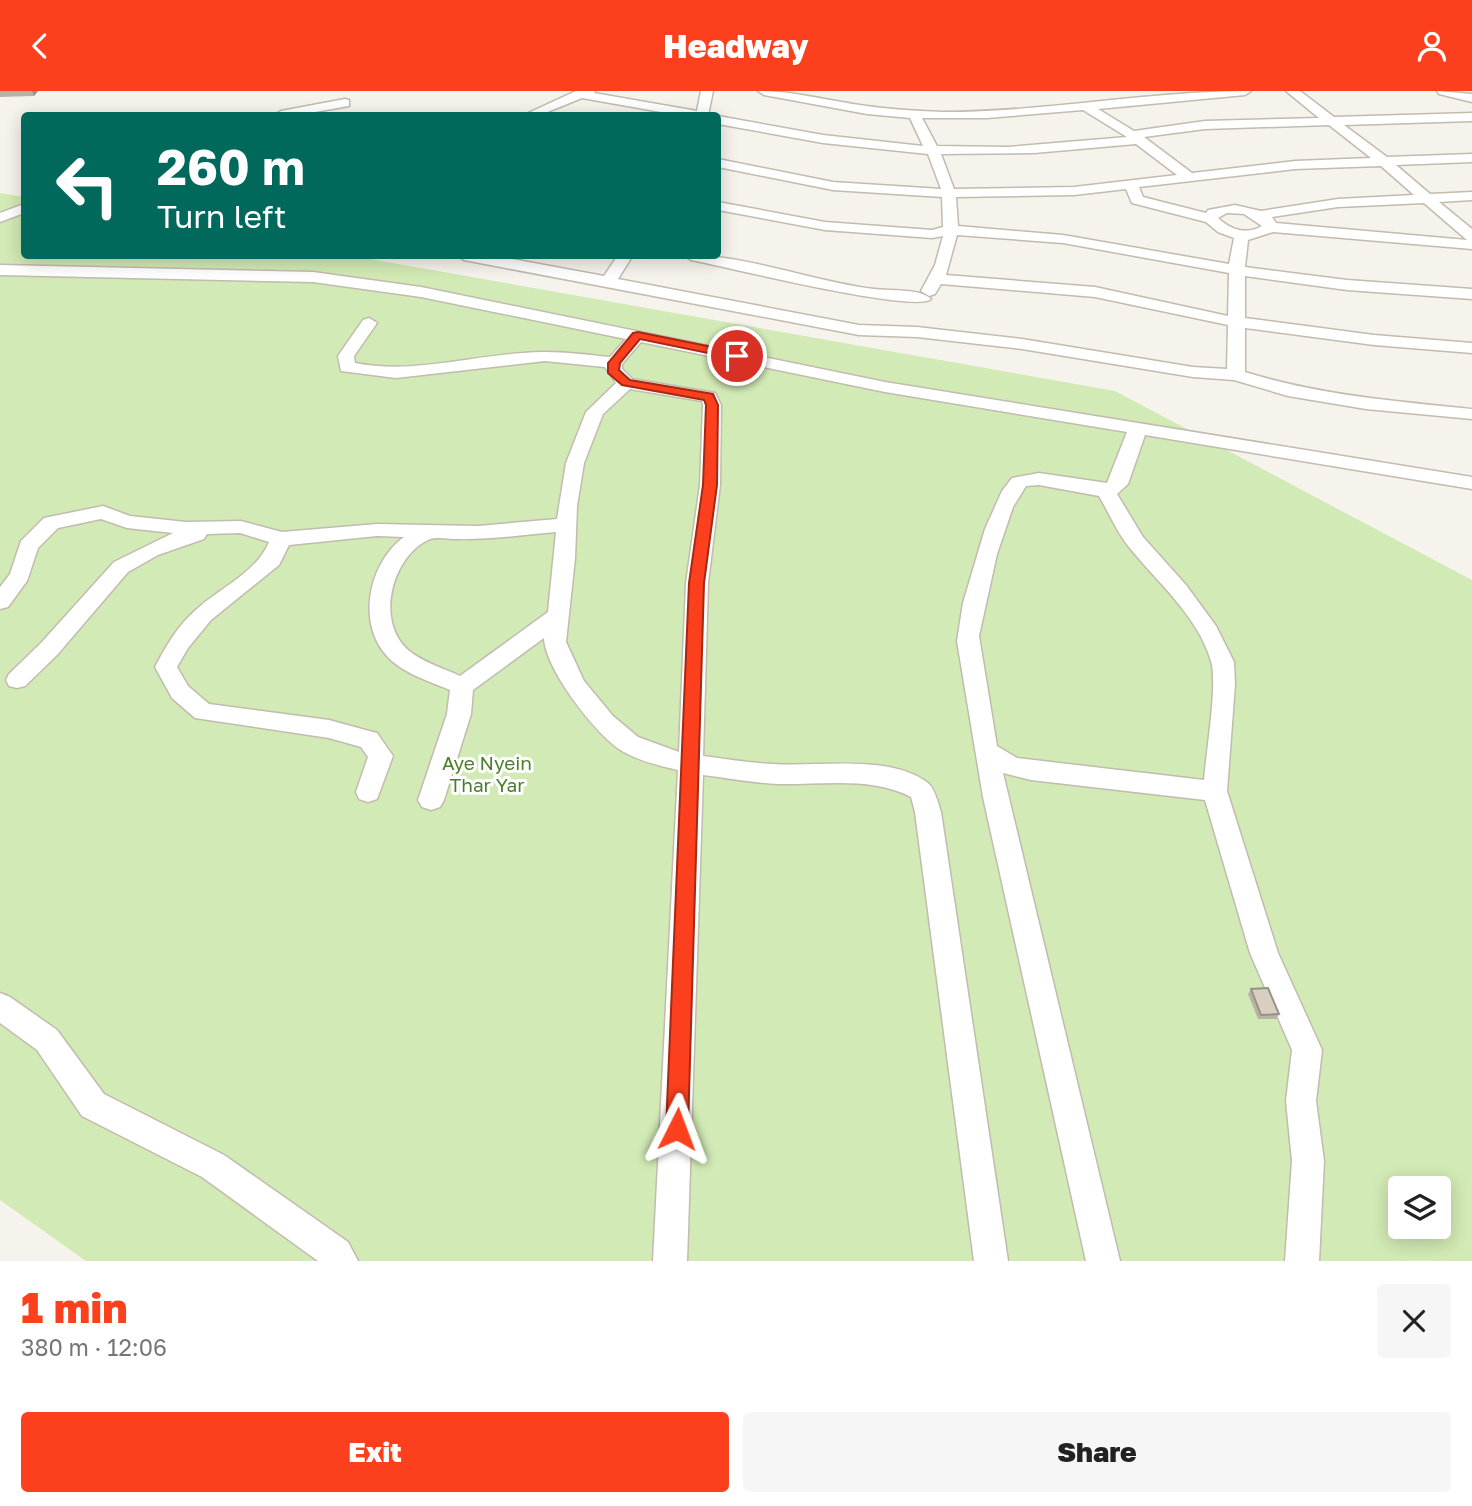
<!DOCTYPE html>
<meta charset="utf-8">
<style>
body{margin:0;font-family:"Golos Text",sans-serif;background:#f6f6f6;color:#222;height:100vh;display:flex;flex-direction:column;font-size:26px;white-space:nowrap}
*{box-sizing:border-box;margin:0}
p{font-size:23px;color:#767676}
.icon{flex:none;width:38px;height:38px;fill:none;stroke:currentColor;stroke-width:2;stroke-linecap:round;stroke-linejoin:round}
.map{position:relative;height:1170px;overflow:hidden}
.details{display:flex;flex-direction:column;background:#fff;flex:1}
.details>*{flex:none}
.hud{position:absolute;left:21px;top:21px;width:700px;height:147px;border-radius:7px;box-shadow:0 4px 18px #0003;background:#00695c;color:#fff;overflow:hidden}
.controls{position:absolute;left:1388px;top:1085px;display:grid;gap:14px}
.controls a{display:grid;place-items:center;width:63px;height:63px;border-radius:7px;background:#fff;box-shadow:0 4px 18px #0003;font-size:35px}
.pin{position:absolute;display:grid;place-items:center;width:60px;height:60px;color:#fff;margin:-30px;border:4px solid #fff;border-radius:50%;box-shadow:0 2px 7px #0007}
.me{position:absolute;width:77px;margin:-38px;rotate:3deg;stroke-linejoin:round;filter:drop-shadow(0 0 5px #0008)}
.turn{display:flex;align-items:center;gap:24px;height:147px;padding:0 21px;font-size:32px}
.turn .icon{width:91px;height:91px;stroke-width:2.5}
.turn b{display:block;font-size:49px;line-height:60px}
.round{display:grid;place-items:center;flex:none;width:74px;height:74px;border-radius:7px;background:#f6f6f6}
.head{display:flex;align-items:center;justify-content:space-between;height:119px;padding:0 21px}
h1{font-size:42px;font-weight:800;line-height:52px;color:#fc3f1d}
.cta{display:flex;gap:14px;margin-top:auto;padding:14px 21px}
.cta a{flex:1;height:80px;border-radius:7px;background:#fc3f1d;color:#fff;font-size:28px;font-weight:800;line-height:80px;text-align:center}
.cta a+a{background:#f6f6f6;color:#222}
header{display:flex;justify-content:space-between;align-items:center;height:91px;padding:0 21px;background:#fc3f1d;color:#fff;font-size:32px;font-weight:800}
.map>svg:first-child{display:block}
</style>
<header><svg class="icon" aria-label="back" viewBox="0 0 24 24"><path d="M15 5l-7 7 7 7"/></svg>Headway<svg class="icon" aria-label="person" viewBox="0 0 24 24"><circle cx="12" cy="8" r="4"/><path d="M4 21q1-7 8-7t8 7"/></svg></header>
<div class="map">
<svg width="1472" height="1170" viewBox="0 0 1472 1170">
<rect width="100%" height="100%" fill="#f6f3ec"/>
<path fill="#d2eab5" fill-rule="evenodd" d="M0 102 24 106V164L353 165 1115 300 1472 489V1170H86L0 1109ZM1400 1097H1438V1136H1400Z"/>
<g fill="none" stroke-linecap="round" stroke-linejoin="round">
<g stroke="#c2bbae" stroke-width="3">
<path id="minor" d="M576 0H595L594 2 697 20 701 0H713L708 24H678L582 7 540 24H524Z
M758 0C790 0 821 8 853 13 883 18 913 20 943 21 1046 21 1148 0 1251 0L1245 4 1098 18 1134 40 1205 30 1319 27 1286 0H1300L1334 26 1472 22V30L1344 34 1387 66 1472 63V71L1396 74 1430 103 1472 101V109L1439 111 1472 138V158L1273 141 1248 149 1245 176 1347 189 1472 198V208L1347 199 1245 185V227L1374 244 1472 252V262L1374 254 1245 237V281C1319 304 1395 310 1472 318V328L1366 318 1288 305 1234 289 1193 286 1022 258 917 246 859 244 464 169 457 164H491L604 185 618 164H633L618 188 859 234 917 236 1022 248 1193 276 1227 278 1228 234 1095 206 941 193 935 203 929 205 921 200 935 174 943 145 932 147 825 139 718 119V111L825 131 932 139 943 136 942 106 833 99 718 76V68L833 91 941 98 928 63 823 52 718 33V25L823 44 923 55 910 27 867 23 764 4ZM1083 19 1127 46 1008 56 937 55 922 27H987ZM1329 34 1371 67 1295 70 1192 82 1144 46 1205 38ZM1136 53 1177 84 1074 96 954 98 941 63 1034 62ZM1381 75 1414 104 1338 108 1261 120 1235 114 1208 119 1206 122 1143 106 1139 96 1295 78ZM1126 98 1132 112 1206 131 1218 141 1234 147 1229 173 1063 144 958 135 956 106 1074 104ZM1424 112 1467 149 1276 132 1272 126 1338 116ZM1227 122 1244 123 1262 135C1247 144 1231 139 1218 127ZM957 144 1063 152 1229 182 1228 225 1095 196 946 184Z
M1437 0 1472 3V11L1439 3Z
M345 8 349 9V15L298 24H275L281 20Z
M24 113V122L0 131V122Z
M684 164C749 164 810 190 874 198 889 200 920 197 931 208 916 223 723 175 691 169Z
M0 174 313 181 421 196 885 291 1472 386V398L1145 344 1128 393 1117 403 1143 446 1186 494 1216 535 1234 571 1235 593 1227 700 1278 862 1322 959 1316 1010 1324 1070 1319 1170H1285L1292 1070 1286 1010 1292 959 1250 862 1205 709 1031 689 1003 682 1120 1170H1086L983 706 957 550 963 512 985 438 1002 400 1012 387 1039 382 1107 392 1127 341 885 301 641 251 622 273V278L632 288 715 302 721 314 720 394 708 492 703 665C727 668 750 672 773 673 819 676 890 663 928 692 935 698 938 712 941 721L1008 1170H974L915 721 911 706C872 685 820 694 778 693 753 692 728 687 703 684L687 1170H653L678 679C660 675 639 670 622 660 596 644 545 578 544 547L473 599 471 623 444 709 440 716 431 719 422 716 418 709 447 623 450 599C431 591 408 584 392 570 355 538 367 473 404 446L377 445 289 454 279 474 211 529 188 557 177 576 188 595 209 613 329 629 369 640 377 642 393 665 377 708 368 711 359 708 356 701 368 666 361 656 329 647 195 627 172 607 155 576C166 555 178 534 197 518 220 497 257 481 269 451L240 442 207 443 204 448 158 464 128 481 57 564 25 595 17 597 9 595 6 589 9 583 41 552 114 471 173 442 127 437 101 428 58 437 38 457 27 490 8 516 0 518V496L10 483 21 450 44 427 103 415 130 425 186 431 241 430 282 441 377 433 478 435 557 428 566 372 586 321 616 292 605 276 545 270 396 287 341 280 338 265 363 229 369 227 377 232 354 265 355 272C412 283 466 266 523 262 552 259 580 263 610 266L626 248 421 206 313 191 0 184ZM630 298 702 310 703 314 700 394 686 492 679 661 638 646 613 625 584 590 566 551 575 467 577 415 584 372 603 323ZM1039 394 1099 405C1109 422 1117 441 1129 456 1157 491 1198 525 1211 570 1218 592 1206 662 1204 689L1017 667 997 655 979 545 997 463 1013 416 1026 395ZM556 441 548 521 460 585C443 577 422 571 408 559 375 530 392 466 428 449 435 445 447 448 455 448 489 449 522 444 556 441Z
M0 902 10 906 57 939 104 1003 224 1064 348 1151 358 1170H318L202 1086 82 1025 37 959 0 932Z"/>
</g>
<use href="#minor" fill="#fff" fill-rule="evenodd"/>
</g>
<path fill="#bab2a6" d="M0 0H38L34 5 0 6Z
M1251 898 1279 923 1276 928H1258L1248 903Z"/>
<path fill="#979187" d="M32 0H38L34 5Z"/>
<path fill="#d8cfc1" stroke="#979187" stroke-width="2" d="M1268 897 1279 923 1261 924 1251 898Z"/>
<path fill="#fc3f1d" stroke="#a42913" stroke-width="2" d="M638 241 737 261 743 265 737 268 640 248 620 272 619 279 630 289 713 303 718 314 717 394 704 492 688 1038 685 1046 677 1049 669 1046 666 1038 689 492 703 394 706 314 704 309 622 294 608 282V272L633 242Z"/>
<g text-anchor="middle" stroke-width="6" stroke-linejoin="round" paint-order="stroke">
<g font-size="19" fill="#4a7f2a" stroke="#fff">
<text x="487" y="679">Aye Nyein<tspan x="487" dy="22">Thar Yar</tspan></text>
</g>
</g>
</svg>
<div class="controls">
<a><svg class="icon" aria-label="layers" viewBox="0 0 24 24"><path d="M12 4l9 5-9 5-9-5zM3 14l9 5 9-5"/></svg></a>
</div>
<div class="pin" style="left:737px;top:265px;background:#d93025"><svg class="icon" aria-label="arrive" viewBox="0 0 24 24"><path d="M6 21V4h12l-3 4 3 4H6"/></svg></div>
<svg class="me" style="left:677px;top:1038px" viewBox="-20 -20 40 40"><path d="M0-17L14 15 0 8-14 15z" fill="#fc3f1d" stroke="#fff" stroke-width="4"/></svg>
<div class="hud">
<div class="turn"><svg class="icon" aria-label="left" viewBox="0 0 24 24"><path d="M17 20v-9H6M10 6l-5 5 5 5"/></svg><div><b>260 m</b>Turn left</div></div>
</div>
</div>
<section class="details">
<div class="head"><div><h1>1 min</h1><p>380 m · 12:06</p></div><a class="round"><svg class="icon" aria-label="close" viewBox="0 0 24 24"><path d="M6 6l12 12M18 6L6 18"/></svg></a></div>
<div class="cta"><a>Exit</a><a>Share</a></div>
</section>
